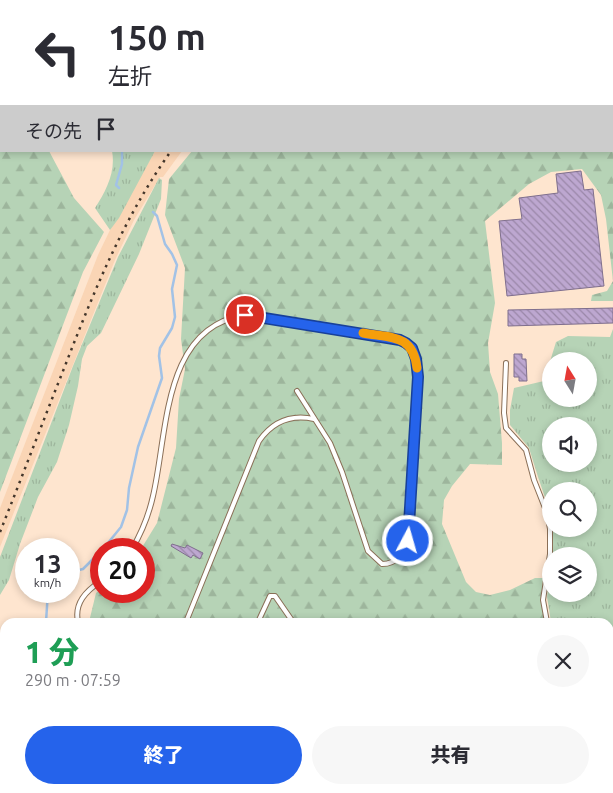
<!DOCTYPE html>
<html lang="ja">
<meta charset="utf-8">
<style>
body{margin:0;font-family:Ubuntu,"Noto Sans JP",sans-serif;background:#f7f7f7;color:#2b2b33;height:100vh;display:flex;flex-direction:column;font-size:19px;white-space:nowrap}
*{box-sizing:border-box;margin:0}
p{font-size:16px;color:#7c7c81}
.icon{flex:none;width:28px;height:28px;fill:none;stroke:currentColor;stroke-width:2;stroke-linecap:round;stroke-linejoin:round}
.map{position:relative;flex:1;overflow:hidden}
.drawer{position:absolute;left:0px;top:618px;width:614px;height:176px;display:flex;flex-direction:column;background:#fff;border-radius:15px 15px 0 0;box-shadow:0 2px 8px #0003}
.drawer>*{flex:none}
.banner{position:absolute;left:0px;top:0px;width:614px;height:152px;box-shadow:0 2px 8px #0003;background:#fff;color:#2b2b33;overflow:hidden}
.needle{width:32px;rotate:349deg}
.buttons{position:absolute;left:542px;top:352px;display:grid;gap:10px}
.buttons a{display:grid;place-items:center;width:55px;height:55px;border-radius:50%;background:#fff;box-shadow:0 2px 8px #0003;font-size:25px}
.speed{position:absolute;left:15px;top:538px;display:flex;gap:10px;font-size:25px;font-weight:700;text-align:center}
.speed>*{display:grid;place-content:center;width:65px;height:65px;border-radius:50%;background:#fff;box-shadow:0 2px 8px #0003;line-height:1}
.speed small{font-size:12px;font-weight:400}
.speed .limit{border:8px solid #d22;background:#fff;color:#111}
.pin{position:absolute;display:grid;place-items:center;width:42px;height:42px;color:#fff;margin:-21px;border:2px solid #fff;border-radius:50%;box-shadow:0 1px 5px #0007}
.me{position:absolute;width:55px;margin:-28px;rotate:6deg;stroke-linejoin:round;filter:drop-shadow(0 0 4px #0008)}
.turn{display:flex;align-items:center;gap:18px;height:105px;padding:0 25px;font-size:22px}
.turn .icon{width:65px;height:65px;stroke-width:2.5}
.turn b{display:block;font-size:35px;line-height:42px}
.then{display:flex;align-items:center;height:48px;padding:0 25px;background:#0003;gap:10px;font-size:19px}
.round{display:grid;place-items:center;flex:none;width:52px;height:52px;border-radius:26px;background:#f7f7f7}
.summary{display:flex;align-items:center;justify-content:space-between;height:85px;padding:0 25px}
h1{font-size:30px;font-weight:800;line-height:38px;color:#1e9e55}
.action{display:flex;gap:10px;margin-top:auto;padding:10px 25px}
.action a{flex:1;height:58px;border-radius:30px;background:#2563eb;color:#fff;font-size:20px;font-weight:800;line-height:58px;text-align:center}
.action a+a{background:#f7f7f7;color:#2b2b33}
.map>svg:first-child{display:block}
</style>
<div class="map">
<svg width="613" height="793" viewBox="0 0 613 793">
<defs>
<pattern id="grass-tufts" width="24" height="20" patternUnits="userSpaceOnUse" patternTransform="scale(1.25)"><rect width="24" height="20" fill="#b6d3b6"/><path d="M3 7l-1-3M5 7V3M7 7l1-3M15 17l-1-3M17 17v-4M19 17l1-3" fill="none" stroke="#9db59c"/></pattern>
<pattern id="forest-firs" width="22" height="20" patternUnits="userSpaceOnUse" patternTransform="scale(1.25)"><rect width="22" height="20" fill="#b6d3b6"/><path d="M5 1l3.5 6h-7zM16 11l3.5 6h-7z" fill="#9db59c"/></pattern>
<pattern id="building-back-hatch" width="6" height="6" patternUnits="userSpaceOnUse" patternTransform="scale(1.25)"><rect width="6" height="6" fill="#bda7d0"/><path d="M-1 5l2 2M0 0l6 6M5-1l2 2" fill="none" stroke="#9a87a8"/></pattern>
</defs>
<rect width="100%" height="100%" fill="#fee5cf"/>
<path fill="#fad5b5" d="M155 151H182L163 177H160L134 220 115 260 0 547V508L98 255 110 230Z"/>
<path fill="url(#grass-tufts)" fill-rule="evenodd" d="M112 151H155L119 218 110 230 95 208C106 191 116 172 112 151Z
M159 178 162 180 161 199 139 254 101 333 87 346 82 359 78 386 69 425 57 462 38 497 20 544 9 580 0 595V557L73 366 118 257Z
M613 329V793H594L592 789H609V622H551L547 597 551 565V594H589V556H552L553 529H589V491H551V515L538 477 529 448 510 425V410L514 388 544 381 556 342 568 336 610 337ZM551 361H589V399H551ZM551 426H589V464H551Z"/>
<path fill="url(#forest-firs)" d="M318 0H613V301H591L592 295 607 291 613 281 606 219 601 195 582 169 551 172 529 184 485 221 495 303 488 343 490 372 498 394 502 443V465L470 464 452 486 444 500 442 524 466 582 476 592 490 595 510 590 535 578H543L541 600 546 622H89L96 593 101 589V591H144V549H141L157 523 176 448 179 399 185 369 181 339 185 268 165 215 169 179 192 151H612V1H317Z
M0 57 1 151H49L74 198 104 232 83 272 0 492Z
M5 705V789H161L159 793H0V710Z
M228 789H585L587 793H229Z"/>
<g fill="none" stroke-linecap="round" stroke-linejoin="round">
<path stroke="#a2c2e6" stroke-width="2.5" d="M75 0 76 1
M119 188 116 185 122 164V151
M103 549 121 527 127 510 129 488 138 447 162 378 159 356 160 348 172 328 175 317 172 289 177 265 172 254 165 244 157 216 153 212
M69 567H72L79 570 83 569 101 551
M46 622 48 591
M212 789 214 793"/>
</g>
<path fill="url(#building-back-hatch)" stroke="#7f6f8d" d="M581 171 584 190 593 189 604 286 507 296 499 221 522 219 519 198 558 193 556 174Z
M613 308V323L508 326V310Z
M514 354H522V359H526L527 381H519V377H514Z
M172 544 185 548 187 545 203 553 200 559 193 555 191 558 171 546Z"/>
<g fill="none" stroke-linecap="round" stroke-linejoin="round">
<g stroke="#8a6f57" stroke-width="6">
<path id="service" d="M83 0 84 1
M506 363 504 413 506 428 526 450 534 480 547 513 550 529V554L543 600 547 622
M132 549C142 532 149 514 153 496 168 433 162 327 245 315L399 340 407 343 412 348 416 359 418 377 409 535C406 550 399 564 382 564L368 551 342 472 330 443 297 391
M78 622C74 603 86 591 101 581
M186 622 259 441C273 421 291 414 314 419
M258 622 270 596H275L293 622
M609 726 613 728
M266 789 270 793
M324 789 325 793
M363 793V789"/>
</g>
<path stroke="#968474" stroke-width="1" stroke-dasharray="2.5 4" stroke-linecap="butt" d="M249 1 250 0"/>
<use href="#service" stroke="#fff" stroke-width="4"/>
<path stroke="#43362b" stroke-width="2.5" stroke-dasharray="2.5 5" stroke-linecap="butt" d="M303 1 305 0
M0 532C22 477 43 421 65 366 94 291 124 217 171 151"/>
</g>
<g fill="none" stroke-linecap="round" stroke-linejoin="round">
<g stroke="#184099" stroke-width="12">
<path id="route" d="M245 315 400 340 406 343 412 348 416 359 418 377 408 541"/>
</g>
<use href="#route" stroke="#2563eb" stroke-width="9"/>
<path stroke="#f59e0b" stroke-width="9" d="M363 333C391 338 413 334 417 368"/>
</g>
</svg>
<div class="buttons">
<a><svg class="needle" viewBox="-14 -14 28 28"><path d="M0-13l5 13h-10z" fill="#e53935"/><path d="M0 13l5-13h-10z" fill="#7c7c81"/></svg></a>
<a><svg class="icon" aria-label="sound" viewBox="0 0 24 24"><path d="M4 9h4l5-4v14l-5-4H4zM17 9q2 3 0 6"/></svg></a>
<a><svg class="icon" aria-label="search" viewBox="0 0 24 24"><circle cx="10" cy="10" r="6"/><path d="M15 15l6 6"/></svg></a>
<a><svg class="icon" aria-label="layers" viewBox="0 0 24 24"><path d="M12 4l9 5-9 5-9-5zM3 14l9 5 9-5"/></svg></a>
</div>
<div class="speed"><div>13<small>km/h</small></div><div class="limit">20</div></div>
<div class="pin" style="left:245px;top:315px;background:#d93025"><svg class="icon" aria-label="arrive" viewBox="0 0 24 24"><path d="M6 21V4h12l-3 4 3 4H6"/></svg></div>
<svg class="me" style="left:408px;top:541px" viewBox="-20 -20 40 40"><circle r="17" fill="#2563eb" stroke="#fff" stroke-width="3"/><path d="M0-11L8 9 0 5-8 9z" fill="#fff"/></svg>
<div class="banner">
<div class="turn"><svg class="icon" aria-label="left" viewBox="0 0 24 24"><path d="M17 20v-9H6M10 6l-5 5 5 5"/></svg><div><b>150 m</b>左折</div></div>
<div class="then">その先<svg class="icon" aria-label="arrive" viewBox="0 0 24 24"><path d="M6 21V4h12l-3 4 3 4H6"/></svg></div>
</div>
<section class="drawer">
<div class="summary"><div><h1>1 分</h1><p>290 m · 07:59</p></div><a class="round"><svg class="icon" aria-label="close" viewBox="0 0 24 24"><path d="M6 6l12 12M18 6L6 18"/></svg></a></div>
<div class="action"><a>終了</a><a>共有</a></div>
</section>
</div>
